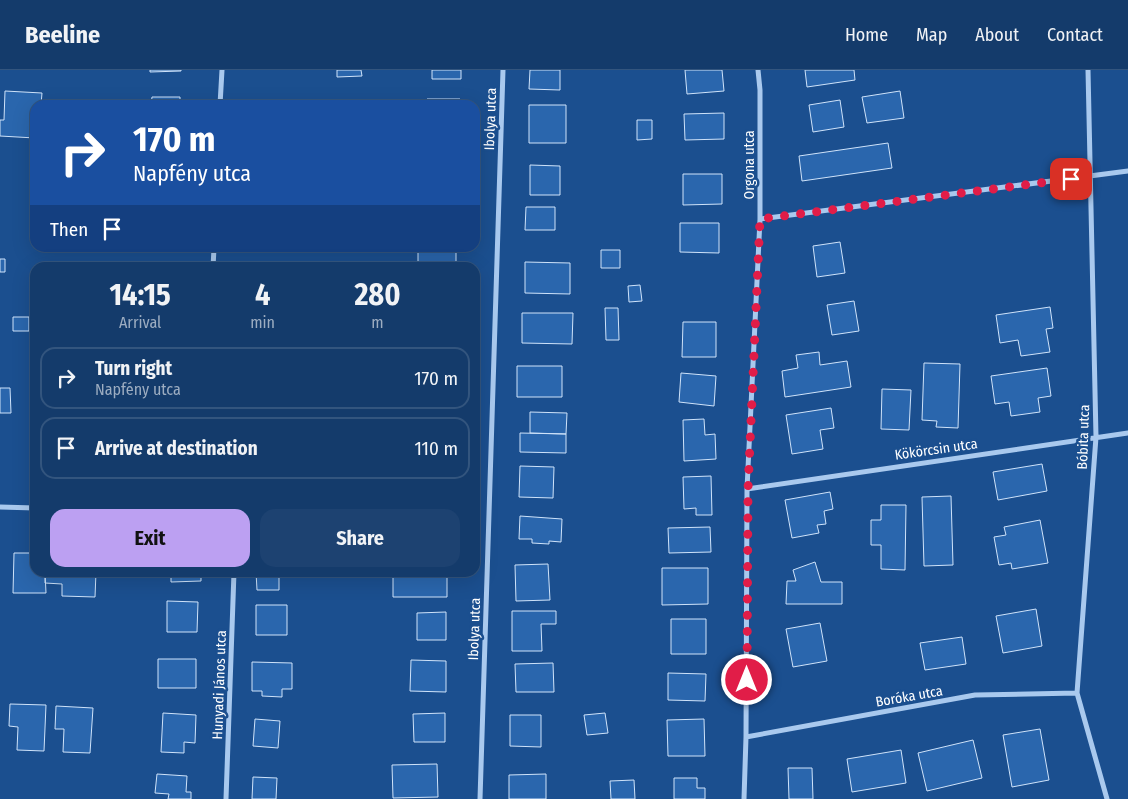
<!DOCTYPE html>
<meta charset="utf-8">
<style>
body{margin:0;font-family:"Fira Sans Condensed",sans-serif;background:#1d4271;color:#f1f3f6;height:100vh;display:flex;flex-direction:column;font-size:19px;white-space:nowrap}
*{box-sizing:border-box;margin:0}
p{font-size:16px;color:#9dadc1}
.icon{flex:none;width:28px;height:28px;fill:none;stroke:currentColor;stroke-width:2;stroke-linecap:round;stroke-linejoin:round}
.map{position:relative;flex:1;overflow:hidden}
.side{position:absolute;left:30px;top:192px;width:450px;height:315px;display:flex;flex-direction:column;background:#143b6b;border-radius:15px;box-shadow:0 5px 20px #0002,0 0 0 1px #33557e}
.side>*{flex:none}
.banner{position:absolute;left:30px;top:30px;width:450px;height:152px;border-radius:15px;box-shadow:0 5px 20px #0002,0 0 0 1px #33557e;background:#1a4fa0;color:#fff;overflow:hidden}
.pin{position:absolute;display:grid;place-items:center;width:42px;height:42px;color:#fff;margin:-21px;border-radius:10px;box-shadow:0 2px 8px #0006}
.me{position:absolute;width:55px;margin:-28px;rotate:0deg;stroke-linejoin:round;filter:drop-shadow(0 0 4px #0008)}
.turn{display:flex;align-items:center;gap:18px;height:105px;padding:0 20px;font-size:22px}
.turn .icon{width:65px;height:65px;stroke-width:2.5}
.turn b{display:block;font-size:35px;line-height:42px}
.then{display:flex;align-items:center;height:48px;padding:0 20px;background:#0003;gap:10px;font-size:19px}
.eta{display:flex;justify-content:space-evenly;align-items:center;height:85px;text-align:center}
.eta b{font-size:30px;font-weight:700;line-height:35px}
.action{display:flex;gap:10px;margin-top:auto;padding:10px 20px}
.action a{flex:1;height:58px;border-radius:15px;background:#bca0f2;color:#111;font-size:20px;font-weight:700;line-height:58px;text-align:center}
.action a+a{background:#1d4271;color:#f1f3f6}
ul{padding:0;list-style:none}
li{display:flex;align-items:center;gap:15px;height:62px;margin:0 10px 8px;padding:0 10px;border:2px solid #33557e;border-radius:15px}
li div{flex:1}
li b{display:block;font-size:19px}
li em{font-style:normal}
header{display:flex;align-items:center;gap:30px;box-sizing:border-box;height:70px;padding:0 25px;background:#143b6b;border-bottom:1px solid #33557e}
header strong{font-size:24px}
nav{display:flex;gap:28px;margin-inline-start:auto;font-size:18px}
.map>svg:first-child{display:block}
</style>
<header>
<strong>Beeline</strong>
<nav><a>Home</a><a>Map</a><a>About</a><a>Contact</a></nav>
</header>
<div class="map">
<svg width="1128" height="729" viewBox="0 0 1128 729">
<rect width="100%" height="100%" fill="#1b4f8f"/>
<path fill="#2a66ad" stroke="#cfe3fa" d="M150 0H181V1L150 2Z
M337 0H361L362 6 337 7Z
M432 0H461V9H432Z
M530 0H560V20L529 19Z
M685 0H722L724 21 687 24Z
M805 0H854L855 10 807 17Z
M5 21 42 23 41 35H35V68L0 66V50H4Z
M900 21 904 48 867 53 862 27Z
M152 27H180V35H151Z
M427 29H460V35H427Z
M840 30 844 57 813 62 809 35Z
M529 35H566V73H529Z
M724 43V69L685 70 684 44Z
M637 50H652V69L637 70Z
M888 73 892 98 802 111 799 86Z
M530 95 560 96V125H530Z
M683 104H722V134L683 135Z
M526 137H555V160H525Z
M680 153H719V183L680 182Z
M840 172 845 203 817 207 813 176Z
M456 180V198H418V181Z
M601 180H620V198H601Z
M0 189H5V202H0Z
M525 192 570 193V224L525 223Z
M640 215 642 231 629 232 628 216Z
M854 231 859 261 832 265 827 235Z
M1050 237 1053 258 1046 259 1050 282 1021 286 1018 270 1000 273 996 245Z
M605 238H618L619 270H606Z
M522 243H573L572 274 522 273Z
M13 247H29V261H13Z
M683 252H716V287H682Z
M819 282 820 295 847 291 851 317 785 327 782 301 798 298 796 285Z
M924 293 960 294 958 358 936 357 937 351 922 350Z
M517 296H562V327H517Z
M1047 298 1051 326 1038 328 1040 342 1011 346 1009 332 995 334 991 306Z
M681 303 716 306 714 336 679 332Z
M0 318H10L11 343H0Z
M882 319 911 320 909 360 881 359Z
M831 338 834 358 820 360 823 379 792 384 786 345Z
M530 342 567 343 566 364 530 363Z
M704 349 705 365 715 364 716 389 684 391 683 350Z
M520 363 566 364V383L520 382Z
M1042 394 1047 421 998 430 993 402Z
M520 396 554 397 553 428 519 427Z
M711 406 712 445H696V438L684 439 683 407Z
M830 422 833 439 824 441 826 454 817 455 819 463 792 468 785 430Z
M951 426 953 495 924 496 922 427Z
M881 435H906L905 500 881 499V475H871V450H881Z
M520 446 562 449 561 472 549 471V474L532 473V469H519Z
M1040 450 1048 493 1012 499 1011 493 999 495 994 467 1006 465 1004 457Z
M710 457 711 482 669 483 668 458Z
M14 483H35V502H45L46 523H13Z
M815 492 821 512H842V534H786L787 511H796L793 500Z
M548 494 550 530 516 531 515 495Z
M662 498H708V534L662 535Z
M45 502H96L95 527 62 526V514L45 513Z
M171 502H201V511L171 512Z
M256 502H279V520H257Z
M413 502H447V527H393V506L413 507Z
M167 531 198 532 197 562H167Z
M256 535H287V565H256Z
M1036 539 1042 576 1003 583 996 546Z
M512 541H556V554H541L542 581H512Z
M446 542V570H417V543Z
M671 549H706V584H671Z
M820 553 827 591 793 597 786 559Z
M962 567 966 594 925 600 920 573Z
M158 589H196V618H158Z
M411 590 446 591V622L410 621Z
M252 592 292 593V619H282V627L262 626V621H252Z
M553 593 554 622H516L515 594Z
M668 603 706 604 705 631 668 630Z
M10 634 46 635 44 681 17 680 18 657 9 656Z
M56 636 93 638 90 683 63 682 64 659H55Z
M163 643 196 645 195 673 184 672V683L161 682Z
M445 643V672H414L413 644Z
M605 643 608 663 587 665 584 645Z
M510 645H541V677L510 676Z
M255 649 280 651 278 678 253 676Z
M704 649 705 686H668L667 650Z
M1040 659 1049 710 1012 717 1003 665Z
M973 670 982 708 927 721 918 683Z
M901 680 906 713 852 722 847 689Z
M437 694 438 727 393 728 392 695Z
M788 698H812L813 729H789Z
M157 704 187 706 186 722H191V729H168L169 724 155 723Z
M546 704V729H509V705Z
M253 707 277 708 276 729H252Z
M674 708H697V718H705V729H674Z
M634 710 635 729H611L610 711Z"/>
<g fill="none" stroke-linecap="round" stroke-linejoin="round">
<path stroke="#a9c9ee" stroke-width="5" d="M1088 0 1096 367 1077 623 1107 729
M220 35 222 0
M760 149 1128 101
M213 198 214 178
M747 419 1128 363
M0 437 35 438
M746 667 975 625 1077 623
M226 729 234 502
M480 729 503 0
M744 729 746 667 747 419 760 149V20L758 0"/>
</g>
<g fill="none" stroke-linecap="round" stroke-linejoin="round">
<path stroke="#e11d48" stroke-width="9" stroke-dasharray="0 16.2" d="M747 610 748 419 760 149 1071 109"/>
</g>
<g text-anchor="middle" stroke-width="5" stroke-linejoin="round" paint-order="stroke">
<g font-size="14" fill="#fff" stroke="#1b4f8f">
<text transform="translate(490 49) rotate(-88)" y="5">Ibolya utca</text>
<text transform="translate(749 95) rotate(-90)" y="5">Orgona utca</text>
<text transform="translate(1083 367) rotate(-88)" y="5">Bóbita utca</text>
<text transform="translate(936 379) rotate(-8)" y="5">Kökörcsin utca</text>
<text transform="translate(474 559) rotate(-88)" y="5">Ibolya utca</text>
<text transform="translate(219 615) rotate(-88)" y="5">Hunyadi János utca</text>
<text transform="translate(909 626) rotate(-10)" y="5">Boróka utca</text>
</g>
</g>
</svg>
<div class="pin" style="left:1071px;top:109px;background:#d93025"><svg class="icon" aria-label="arrive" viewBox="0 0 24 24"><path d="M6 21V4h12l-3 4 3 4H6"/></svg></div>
<svg class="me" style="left:747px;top:610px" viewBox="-20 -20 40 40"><circle r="17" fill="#e11d48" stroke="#fff" stroke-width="3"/><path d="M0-11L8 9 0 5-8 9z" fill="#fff"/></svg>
<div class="banner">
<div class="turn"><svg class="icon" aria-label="right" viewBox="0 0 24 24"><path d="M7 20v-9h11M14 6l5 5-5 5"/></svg><div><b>170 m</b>Napfény utca</div></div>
<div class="then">Then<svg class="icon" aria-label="arrive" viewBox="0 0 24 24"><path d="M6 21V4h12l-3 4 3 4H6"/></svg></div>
</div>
<section class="side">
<div class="eta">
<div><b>14:15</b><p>Arrival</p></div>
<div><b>4</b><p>min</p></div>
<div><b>280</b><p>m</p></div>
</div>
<ul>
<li><svg class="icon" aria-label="right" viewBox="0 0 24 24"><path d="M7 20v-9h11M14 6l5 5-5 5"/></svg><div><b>Turn right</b><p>Napfény utca</p></div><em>170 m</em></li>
<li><svg class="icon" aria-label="arrive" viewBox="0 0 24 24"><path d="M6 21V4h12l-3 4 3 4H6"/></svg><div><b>Arrive at destination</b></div><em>110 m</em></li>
</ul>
<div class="action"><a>Exit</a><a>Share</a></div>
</section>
</div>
